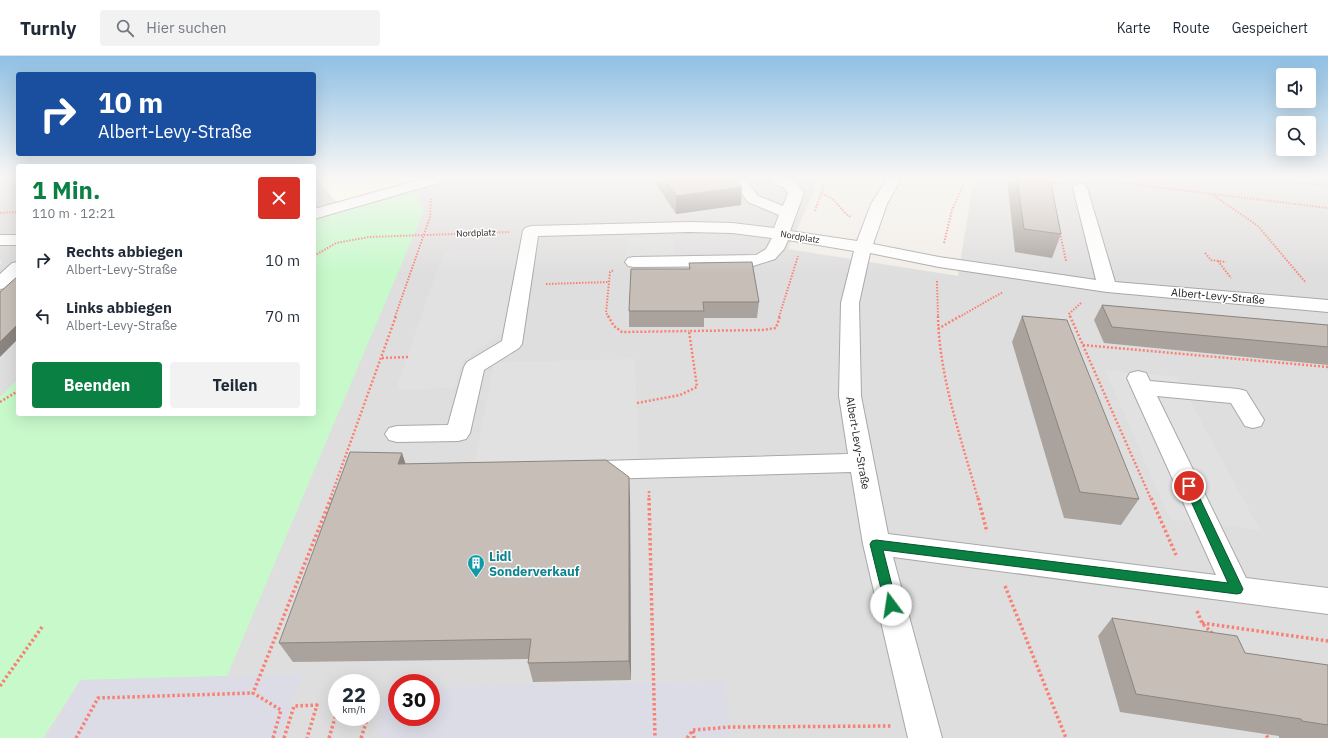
<!DOCTYPE html>
<html lang="de">
<meta charset="utf-8">
<style>
body{margin:0;font-family:"IBM Plex Sans",sans-serif;background:#f2f2f3;color:#1f2937;height:100vh;display:flex;flex-direction:column;font-size:15px;white-space:nowrap}
*{box-sizing:border-box;margin:0}
p{font-size:13px;color:#747a83}
.icon{flex:none;width:22px;height:22px;fill:none;stroke:currentColor;stroke-width:2;stroke-linecap:round;stroke-linejoin:round}
.map{position:relative;flex:1;overflow:hidden}
.drawer{position:absolute;left:16px;top:108px;width:300px;height:252px;display:flex;flex-direction:column;background:#fff;border-radius:4px;box-shadow:0 4px 16px #0002}
.drawer>*{flex:none}
.banner{position:absolute;left:16px;top:16px;width:300px;height:84px;border-radius:4px;box-shadow:0 4px 16px #0002;background:#1a4fa0;color:#fff;overflow:hidden}
.buttons{position:absolute;left:1276px;top:12px;display:grid;gap:8px}
.buttons a{display:grid;place-items:center;width:40px;height:40px;border-radius:4px;background:#fff;box-shadow:0 4px 16px #0002;font-size:20px}
.speed{position:absolute;left:328px;top:618px;display:flex;gap:8px;font-size:20px;font-weight:700;text-align:center}
.speed>*{display:grid;place-content:center;width:52px;height:52px;border-radius:50%;background:#fff;box-shadow:0 4px 16px #0002;line-height:1}
.speed small{font-size:10px;font-weight:400}
.speed .limit{border:6px solid #d22;background:#fff;color:#111}
.pin{position:absolute;display:grid;place-items:center;width:34px;height:34px;color:#fff;margin:-17px;border:2px solid #fff;border-radius:50%;box-shadow:0 1px 4px #0007}
.me{position:absolute;width:44px;margin:-22px;rotate:346deg;stroke-linejoin:round;filter:drop-shadow(0 0 3px #0008)}
.turn{display:flex;align-items:center;gap:14px;height:84px;padding:0 16px;font-size:18px}
.turn .icon{width:52px;height:52px;stroke-width:2.5}
.turn b{display:block;font-size:28px;line-height:34px}
.round{display:grid;place-items:center;flex:none;width:42px;height:42px;border-radius:4px;background:#f2f2f3}
.headline{display:flex;align-items:center;justify-content:space-between;height:68px;padding:0 16px}
h1{font-size:24px;font-weight:800;line-height:30px;color:#0b8043}
.action{display:flex;gap:8px;margin-top:auto;padding:8px 16px}
.action a{flex:1;height:46px;border-radius:4px;background:#0b8043;color:#fff;font-size:16px;font-weight:800;line-height:46px;text-align:center}
.action a+a{background:#f2f2f3;color:#1f2937}
ul{padding:0;list-style:none}
li{display:flex;align-items:center;gap:12px;height:56px;padding:0 16px}
li div{flex:1}
li b{display:block;font-size:15px}
li em{font-style:normal}
header{display:flex;align-items:center;gap:24px;box-sizing:border-box;height:56px;padding:0 20px;background:#fff;border-bottom:1px solid #e0e1e3}
header strong{font-size:19px}
nav{display:flex;gap:22px;margin-inline-start:auto;font-size:14px}
.search{width:280px;height:36px;background:#f2f2f3;display:flex;align-items:center;gap:10px;box-sizing:border-box;padding:0 14px;border-radius:4px;color:#747a83;font-size:15px}
.map>svg:first-child{display:block}
</style>
<header>
<strong>Turnly</strong>
<div class="search"><svg class="icon" aria-label="search" viewBox="0 0 24 24"><circle cx="10" cy="10" r="6"/><path d="M15 15l6 6"/></svg>Hier suchen</div>
<nav><a>Karte</a><a>Route</a><a>Gespeichert</a></nav>
</header>
<div class="map">
<svg width="1328" height="682" viewBox="0 0 1328 682">
<rect width="100%" height="100%" fill="#f1eee8"/>
<path fill="#dfdede" fill-rule="evenodd" d="M314 123H819L788 193 958 220 972 134 978 123H1302L1328 126V682H43L80 624 0 484V208L2 206 0 205V125L18 124V358H314ZM337 627H371V661H337ZM397 627H431V661H397Z"/>
<path fill="#ffffe4" d="M317 123H427L338 148Z"/>
<path fill="#c7f9cb" d="M410 134 415 135 424 155 227 620 80 624 43 682H0V341L18 323V358H314V162Z"/>
<path fill="#e1e1e1" d="M673 180 676 201 625 203V181Z
M519 193 503 276 462 306 454 332 396 334 444 195Z
M635 303 639 403 608 405 607 425 471 427 494 306Z
M1105 314 1177 321 1260 474 1170 463Z"/>
<path fill="#dcdce7" d="M303 618 279 682H48L80 624Z
M725 625 731 682H375L389 631H397V661H431V631Z"/>
<g fill="none" stroke-linecap="round" stroke-linejoin="round">
<g stroke="#a8a8a8" stroke-width="2">
<path id="minor" d="M422 123H444L442 126 314 163V153Z
M731 123H745L758 140 783 150 788 137C784 128 773 130 769 123 786 122 795 120 804 137L790 175 857 185 871 148 887 123H901L887 148 873 188 939 201 1096 224 1073 132 1075 129 1080 128 1085 129 1087 132 1115 226 1328 244V256L1107 236 939 211 870 197 859 247 861 340 888 478 1216 519 1127 322 1130 317 1138 315 1146 317 1150 325 1238 333 1246 335 1264 364 1261 370 1253 372 1245 370 1231 347 1157 340 1246 522 1328 532V558L893 501 942 682H908L863 488 851 416 601 423 592 420 589 414 592 408 601 405 848 398 839 340 841 247 854 195 788 184 784 193 775 203 753 210 634 211 628 210 625 206 628 202 634 201 756 199 766 193 772 182 732 177 689 176 538 180 522 288 519 292 484 314 470 377 466 383 458 385 397 386 389 384 385 378 389 372 397 370 448 369 464 311 467 306 502 285 523 175 525 172 531 170 689 166 732 167 774 172 779 159 748 146Z
M0 179H18V189H0Z
M18 206V221L6 232 0 233V218L12 207Z"/>
</g>
<path stroke="#f98072" stroke-width="2" stroke-dasharray="1.5 1.5" stroke-linecap="butt" d="M1262 123 1328 130
M1098 124 1328 152
M1049 127H1061
M822 137 834 144 846 158 851 161
M1213 139 1258 170 1306 227
M815 155 823 132 824 123
M0 157 18 156
M1060 177 1066 205
M944 187 952 154 966 123
M1205 197 1211 204 1226 206
M314 200 336 187 369 181 509 176
M1218 205 1231 222
M937 225 938 261
M546 228 609 226
M395 261 430 161 431 143
M609 261 606 257 610 216 614 214
M779 261 798 200
M959 261 1003 236
M1070 261 1069 258 1082 246"/>
<path stroke="#f98072" stroke-width="2.5" stroke-dasharray="2 2" stroke-linecap="butt" d="M608 260 614 270 622 276 689 275
M938 260C939 321 962 385 978 443
M1070 260 1151 443
M938 273 960 260
M1083 289 1328 311
M382 302 408 301
M0 346 18 335
M637 347 680 339 697 331 689 275 762 274 776 272 780 260
M649 435V443
M330 443 396 260"/>
<path stroke="#f98072" stroke-width="3.5" stroke-dasharray="2.5 2.5" stroke-linecap="butt" d="M649 442 655 682
M978 442 987 476
M1151 442 1176 499
M1005 530 1066 682
M1197 555 1202 567 1213 578
M1202 567 1328 585
M0 630 42 571
M371 644H373L371 652
M693 674 730 671 891 670
M693 675 694 682
M1264 675 1268 682
M76 682 98 642 253 637
M273 682 281 654 253 637 331 442
M284 682 294 650 317 649 307 682
M329 682 337 655
M361 682 368 661
M687 682 693 674"/>
<use href="#minor" fill="#fff" fill-rule="evenodd"/>
</g>
<path fill="#aaa39d" d="M653 123H735L741 149 676 158Z
M1007 123H1050L1061 178 1052 202 1015 196Z
M689 207 759 246 757 262H704V271H629V255L689 213Z
M1102 249 1328 269V309L1104 287 1094 264Z
M1022 260 1139 443 1121 469 1064 462 1012 286Z
M405 408 630 442 631 624 533 626 528 607V603L293 606 279 587Z
M1112 562 1245 597 1328 609V682H1279V680L1120 656 1098 580Z"/>
<path fill="#8b8580" d="M742 131 741 149 676 158V140Z
M18 268V283L0 301V286Z
M402 397 409 418 398 408Z
M629 421 630 442 631 624 629 605Z"/>
<path fill="#c6beb7" stroke="#8b8580" d="M664 123H735L742 131 676 140Z
M1017 123H1050L1061 178 1024 173Z
M752 206 759 246H703L704 255H629L631 213H690L689 207Z
M18 220V268L0 286V236Z
M1102 249 1328 269V291L1112 271Z
M1022 260 1067 264 1139 443 1080 436Z
M350 396 402 397 398 408 606 404 629 421V605L528 607 531 583 279 587Z
M1112 562 1237 580 1245 597 1328 609V669L1302 665 1301 663 1136 638Z"/>
<linearGradient id="sky" x2="0" y2="1"><stop stop-color="#8fc0e4"/><stop offset="0.56" stop-color="#f9f7f5"/><stop offset="1" stop-color="#f9f7f5" stop-opacity="0"/></linearGradient>
<rect width="1328" height="218" fill="url(#sky)"/>
<path fill="#0b8043" stroke="#07532c" d="M1189 426 1192 427 1194 430 1243 533 1241 537 1237 538 883 494 897 549 895 552 891 554 887 552 885 549 870 488 872 485 876 484 1228 527 1184 430 1185 427Z"/>
<defs>
<g id="building-pin" transform="scale(0.9)"><path d="M0 17L-7.5 6A9.5 9.5 0 1 1 7.5 6Z" fill="#0f9aa8" stroke="#fff"/><path d="M-4-6H4V6H1V3H-1V6H-4ZM-2.5-4.3h1.7v1.8h-1.7ZM.8-4.3h1.7v1.8H.8ZM-2.5-1h1.7V.8h-1.7ZM.8-1h1.7V.8H.8Z" fill="#fff"/></g>
</defs>
<g fill-rule="evenodd">
<use href="#building-pin" x="476" y="507"/>
</g>
<g text-anchor="middle" stroke-width="3" stroke-linejoin="round" paint-order="stroke">
<g font-size="9" fill="#212121" stroke="#fff">
<text transform="translate(476 177) rotate(-2)" y="3">Nordplatz</text>
<text transform="translate(800 181) rotate(9)" y="3">Nordplatz</text>
</g>
<g font-size="11" fill="#212121" stroke="#fff">
<text transform="translate(1218 240) rotate(5)" y="4">Albert-Levy-Straße</text>
<text transform="translate(858 387) rotate(80)" y="4">Albert-Levy-Straße</text>
</g>
<g font-size="13" font-weight="bold" fill="#0d838f" stroke="#fff" text-anchor="start">
<text x="489" y="505">Lidl<tspan x="489" dy="15">Sonderverkauf</tspan></text>
</g>
</g>
</svg>
<div class="buttons">
<a><svg class="icon" aria-label="sound" viewBox="0 0 24 24"><path d="M4 9h4l5-4v14l-5-4H4zM17 9q2 3 0 6"/></svg></a>
<a><svg class="icon" aria-label="search" viewBox="0 0 24 24"><circle cx="10" cy="10" r="6"/><path d="M15 15l6 6"/></svg></a>
</div>
<div class="speed"><div>22<small>km/h</small></div><div class="limit">30</div></div>
<div class="pin" style="left:1189px;top:430px;background:#d93025"><svg class="icon" aria-label="arrive" viewBox="0 0 24 24"><path d="M6 21V4h12l-3 4 3 4H6"/></svg></div>
<svg class="me" style="left:891px;top:549px" viewBox="-20 -20 40 40"><circle r="19" fill="#fff"/><path d="M0-13L10 11 0 6-10 11z" fill="#0b8043"/></svg>
<div class="banner">
<div class="turn"><svg class="icon" aria-label="right" viewBox="0 0 24 24"><path d="M7 20v-9h11M14 6l5 5-5 5"/></svg><div><b>10 m</b>Albert-Levy-Straße</div></div>
</div>
<section class="drawer">
<div class="headline"><div><h1>1 Min.</h1><p>110 m · 12:21</p></div><a class="round" style="background:#d93025;color:#fff"><svg class="icon" aria-label="close" viewBox="0 0 24 24"><path d="M6 6l12 12M18 6L6 18"/></svg></a></div>
<ul>
<li><svg class="icon" aria-label="right" viewBox="0 0 24 24"><path d="M7 20v-9h11M14 6l5 5-5 5"/></svg><div><b>Rechts abbiegen</b><p>Albert-Levy-Straße</p></div><em>10 m</em></li>
<li><svg class="icon" aria-label="left" viewBox="0 0 24 24"><path d="M17 20v-9H6M10 6l-5 5 5 5"/></svg><div><b>Links abbiegen</b><p>Albert-Levy-Straße</p></div><em>70 m</em></li>
</ul>
<div class="action"><a>Beenden</a><a>Teilen</a></div>
</section>
</div>
